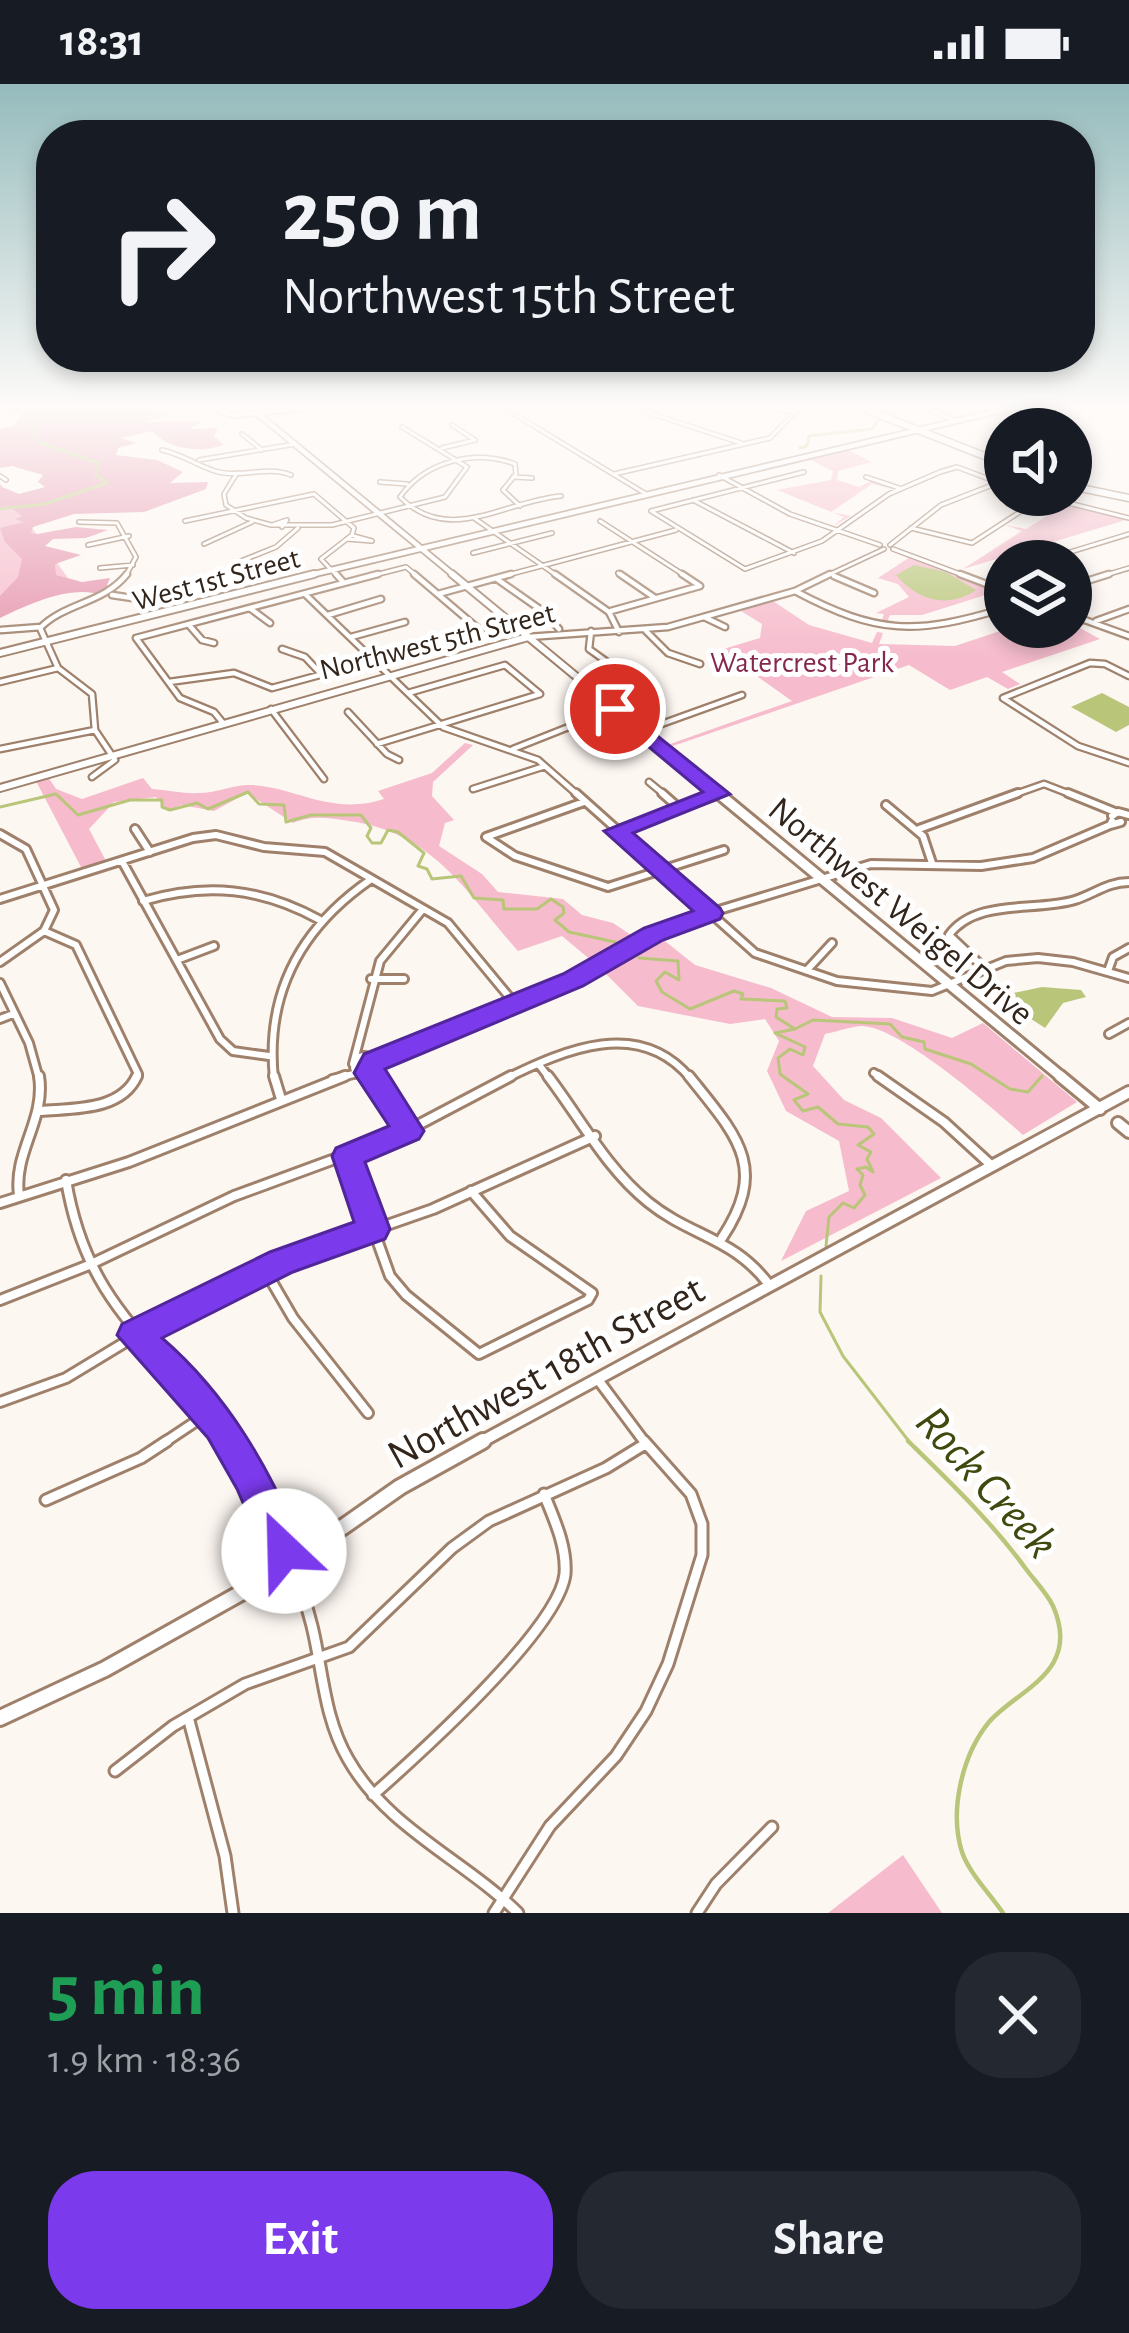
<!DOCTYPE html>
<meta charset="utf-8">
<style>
body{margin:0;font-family:"Alegreya Sans",sans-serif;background:#242831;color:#f1f3f6;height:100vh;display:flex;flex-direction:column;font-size:45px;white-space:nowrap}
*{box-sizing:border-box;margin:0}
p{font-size:39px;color:#9ea1a6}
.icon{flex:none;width:66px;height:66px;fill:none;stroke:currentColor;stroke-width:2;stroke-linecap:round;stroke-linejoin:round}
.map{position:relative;height:1829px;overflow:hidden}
.sheet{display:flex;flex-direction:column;background:#171b24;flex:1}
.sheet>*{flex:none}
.top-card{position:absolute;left:36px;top:36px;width:1059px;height:252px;border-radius:48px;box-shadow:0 6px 18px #0003;background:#171b24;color:#f1f3f6;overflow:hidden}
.buttons{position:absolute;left:984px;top:324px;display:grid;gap:24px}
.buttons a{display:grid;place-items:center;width:108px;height:108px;border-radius:50%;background:#171b24;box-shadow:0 6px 18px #0003;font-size:60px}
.pin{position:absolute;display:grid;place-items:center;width:102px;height:102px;color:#fff;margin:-51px;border:6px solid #fff;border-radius:50%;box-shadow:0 3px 12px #0007}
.me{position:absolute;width:132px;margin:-66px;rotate:336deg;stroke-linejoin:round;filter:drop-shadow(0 0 9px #0008)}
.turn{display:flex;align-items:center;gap:42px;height:252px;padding:0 48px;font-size:54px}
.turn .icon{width:156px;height:156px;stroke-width:2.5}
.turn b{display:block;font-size:84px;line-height:102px}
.round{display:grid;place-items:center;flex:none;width:126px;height:126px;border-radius:48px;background:#242831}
.headline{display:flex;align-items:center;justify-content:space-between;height:204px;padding:0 48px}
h1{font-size:72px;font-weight:700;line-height:90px;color:#1e9e55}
.button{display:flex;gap:24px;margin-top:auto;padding:24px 48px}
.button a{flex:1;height:138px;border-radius:48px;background:#7c3aed;color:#fff;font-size:48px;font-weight:700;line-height:138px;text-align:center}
.button a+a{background:#242831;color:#f1f3f6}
.status{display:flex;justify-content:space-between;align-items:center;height:84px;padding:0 60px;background:#171b24;direction:ltr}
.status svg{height:33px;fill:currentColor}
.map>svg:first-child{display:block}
</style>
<div class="status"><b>18:31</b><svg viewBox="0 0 49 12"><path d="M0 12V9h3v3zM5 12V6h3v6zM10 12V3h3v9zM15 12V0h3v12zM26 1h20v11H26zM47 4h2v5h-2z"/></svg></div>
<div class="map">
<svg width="1129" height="1829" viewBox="0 0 1129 1829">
<rect width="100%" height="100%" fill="#fdf7f2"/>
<path fill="#f6bbcc" d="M846 365 872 378 838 387 837 396 859 403 871 397 891 405 872 400 831 428 851 432 832 443 844 433 777 406 831 396 833 387 807 374Z
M0 399 70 497 0 513Z
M1065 421 1129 435 963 485 1022 447 1005 441 1026 445Z
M910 473 998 507 922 531H890L885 542 880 541 884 530 876 529 909 513 898 500 878 494Z
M773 517 809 541 872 559 877 548 883 549 879 560 955 562 1012 543H1071V532L1091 538 1078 543 1100 555 1002 588 1020 600 1008 605 987 593 950 606 909 581 673 662 670 660 792 617 720 566 760 554 762 540 741 527Z
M465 659 473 661 433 698 432 712 454 736 445 739 439 762 482 790 498 808 563 815 582 831 613 839 634 853 593 878 562 852 518 867C466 808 433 748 349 737 328 734 313 731 293 739L247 709 214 727 182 721 167 726 156 713 114 718 89 745 106 777 82 785 36 697 48 693 56 705 82 715 143 694 152 705C168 706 184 710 199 709 215 709 230 702 246 701 292 700 329 733 384 715L378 707 432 689Z
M661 854 695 881 771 904 832 933 892 934 952 954 983 939 1077 1018 1023 1051C993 1024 901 944 863 942 852 942 836 948 825 950L813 982 844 1016 881 1034 941 1094 781 1177 806 1127 849 1107 839 1057 786 1027 767 987 779 957 765 935 730 940 638 922 604 888Z
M903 1771 942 1829H828Z"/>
<path fill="#e696af" d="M0 322H128L167 328 169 331 144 338 202 337 190 345 218 344 214 352 224 361C198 370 166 364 152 347L121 354 137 359 118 364 116 371 157 376 183 388 170 399 208 398 206 405 144 428 74 430 33 443 31 449 37 450 76 443 108 446 86 454 53 455 45 462 81 471 55 480 56 491 82 498 110 494 107 501 113 507 104 512C73 499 27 521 0 534V512L18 493 22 475 5 458 0 444 24 438 15 435 22 432 8 422 0 424V402L19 410 45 403 38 398 43 391 12 382 0 384V345L13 342 22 330 0 327Z"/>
<path fill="#b9c679" d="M914 481 946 488 976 506C948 525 918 517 896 491Z
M1102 609 1129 623V641L1116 648 1071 623Z
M1042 903 1081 906 1086 913 1063 919 1045 944 1002 916 1013 909Z"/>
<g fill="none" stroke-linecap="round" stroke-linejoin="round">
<path stroke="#b9c679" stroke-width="3" d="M888 325 892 322
M800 364 807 362 809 352 872 345 879 335
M0 425 45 420 107 399 96 391 98 379 37 358 31 344 40 333 34 324 19 322
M0 723 56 710 78 731 130 716H162V723L170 726 197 719 208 725 248 708 259 720 284 721 286 738 311 731H361L371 744 367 752 372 759H381L388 746 398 748 424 769 418 782 427 785 432 795 461 792 474 814 503 816 504 825H537L551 815 563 823 564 829 555 836 569 848 615 858
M639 874 678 877 679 896 665 888 656 897 662 908 690 925 734 907 743 910 741 915 785 917 787 924 777 925 776 933 795 945 775 949 805 963 803 971 790 965 778 974 780 990 808 1010 794 1016 803 1027 818 1023 838 1040 868 1043 874 1050 858 1061 871 1068 867 1075 873 1088 866 1083 857 1085 863 1091 860 1101 865 1111 854 1124 843 1119 829 1133 826 1162
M797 944 813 936 890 940 902 953 924 958 925 965 971 980 1010 1005 1028 1008 1042 992
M821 1192 820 1228 843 1272 911 1360"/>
<path stroke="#b9c679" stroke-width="4.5" d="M908 1357C950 1398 991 1437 1026 1485 1034 1496 1047 1509 1053 1522 1082 1588 1018 1605 989 1638 962 1671 949 1727 962 1768 969 1789 991 1811 1003 1829"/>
<g stroke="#9f816b" stroke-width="6">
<path id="street-far4" d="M501 322 646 410
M628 322 741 359
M755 322 797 328
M921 322 956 337
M452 341 475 356
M242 350 262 366
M442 364 475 356
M162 366C184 371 196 381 215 387 239 395 266 381 291 391
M199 376 295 360
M237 389 224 410 226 421 246 434 271 441H332L445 413 467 383 402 343
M614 390 770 354 801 322
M719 391 790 430 880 461
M0 392 6 396
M513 393 532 394
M866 393 899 404
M380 398 407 400
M1036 411 1129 434
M693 416 794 469
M520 422 503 406 516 390 515 380C475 365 425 377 400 413 449 462 504 417 561 412
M651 427 745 485 822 457 889 410 940 388 957 383 1005 401
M651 427 804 388
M474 434 559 493
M185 437 314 410 354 444 352 451 321 475 338 493
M600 437 687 493
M79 438 117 439 136 473 125 493
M272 441 287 436 282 443
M911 444 972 459 1043 413
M347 455 372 457 354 452
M204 460 252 438
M88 461 129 452
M890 461 941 421 1005 396
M893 465 968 493
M473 469 552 449
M1041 477 1129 450
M231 481 276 463 298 444
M100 484 133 481
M618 489 624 493
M367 493 406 483 418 493
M500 493 676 446
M824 493 884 465
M1099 493 1129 484"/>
</g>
<g stroke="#9f816b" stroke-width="9">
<path id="street-far3" d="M336 490 343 498
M414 490 481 547
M555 490 609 528 619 548
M620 490 655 514
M682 490 700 502
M960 490 1005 507
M834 492 874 509
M497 495 544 528 559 545
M1071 502 1109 490
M795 507C878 551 916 551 1005 524
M438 510 511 490
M112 511 139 515
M306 511 443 643 538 676 579 712
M251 525 270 539
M611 527 700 502
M328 531 381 515
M1071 531 1129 552
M704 533 725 543
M1096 537 1129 525
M189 541 202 556 214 559
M1 546 41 543
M591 547 589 565 642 603
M646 547 668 569 700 580
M351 553 405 538
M528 553 668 543 795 507 830 490
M282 565 305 573 322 591
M1129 592 1105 580 1090 579 1003 614 1078 662 1129 679
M0 598 58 584
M169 598 234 589 272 604 481 547
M408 609 505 581 540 610
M271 625 324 695
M348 628 387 670 399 676
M223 639 214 628 180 614 136 554 378 490
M582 639 604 659
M642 647 742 611
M377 660 540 610
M0 665 95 646
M513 665 614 625
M92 693 115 676 95 646 92 610 58 584 40 544C66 518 103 520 127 490
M649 698 666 712
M473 705 545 682
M712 712 719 710
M1010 712 1044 700 1075 712"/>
</g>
<g stroke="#9f816b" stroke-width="12">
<path id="street-far2" d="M576 709 755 869 837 897 932 907 1006 877 1038 874 1073 878 1129 894
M662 709 679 724
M1068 709 1115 728
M584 718 486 753 515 772 608 803 724 766
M886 721 923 752 932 779
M1112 732 1118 728 1129 731
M1112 737 1110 741 1121 738
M135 745 150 768
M919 745 1018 709
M616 747 719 710
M0 750 26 765 54 826 44 847 0 878
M122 777 220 955 233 967 269 972
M0 815 193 754 216 751 264 763 325 768 448 839 515 920
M143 817C207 798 262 804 320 836
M44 847 76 861 138 990 136 995
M177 876 214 862
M983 883 949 851C976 814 1036 828 1075 816 1094 810 1108 798 1129 798
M807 886 832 859
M1108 887 1113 873 1129 864
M371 895H404
M0 899 29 959 39 995
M0 935 13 930
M1109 950 1129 939
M354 982a10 10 0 1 1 20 0a10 10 0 1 1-20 0Z
M375 978 573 896 686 836 871 780 981 782 1033 774 1110 741
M353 980 380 877 423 825
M540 982 550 995
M369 989 373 995
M874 989 883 995
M274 995C265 909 301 844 370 796
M332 995 358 989
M505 995C566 965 640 933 691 995"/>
</g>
<g stroke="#9f816b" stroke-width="14">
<path id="street-far1" d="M274 992 281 1015
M371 992 408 1045
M548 992C580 1034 606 1084 648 1118 691 1153 734 1153 770 1202
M689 992C737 1052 769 1083 722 1154
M878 992 944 1038 991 1081
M41 1027C74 1024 121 1027 137 992
M347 1072 390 1192 406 1211 479 1270 588 1216 592 1209 510 1152 471 1107
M66 1096C88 1229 161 1259 232 1360
M19 1111C13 1068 46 1036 39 992
M0 1119 129 1078 345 992
M265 1186 293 1234 368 1329
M0 1216 89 1181 234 1112 397 1052 511 992
M599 1297 646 1360
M0 1318 66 1294 185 1222 281 1178 433 1125 595 1052
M162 1360 210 1328"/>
</g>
<g stroke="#9f816b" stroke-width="15">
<path id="street" d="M230 1357C267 1411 296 1478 312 1542 323 1587 324 1634 348 1675 387 1744 463 1775 518 1829
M46 1416 141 1374 167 1357
M188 1633 225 1772 233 1829
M115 1687 173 1642 245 1600 349 1563 452 1464 489 1437 606 1384 645 1360
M373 1711C417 1672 559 1545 565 1490 567 1462 554 1435 544 1410
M494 1829 550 1742 616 1672 646 1627 668 1580 702 1471V1440L691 1410 644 1357
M697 1829 716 1800 772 1743"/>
</g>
<g stroke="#9f816b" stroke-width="8">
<path id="secondary-far4" d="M206 322 234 331 327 322
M257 329 456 493
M302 493 1019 322"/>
</g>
<g stroke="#9f816b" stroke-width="10">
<path id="secondary-far3" d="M452 490 721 712
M0 569 314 490
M0 704 528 553"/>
</g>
<g stroke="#9f816b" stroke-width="15">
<path id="secondary-far2" d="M718 709 1064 995"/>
</g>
<g stroke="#9f816b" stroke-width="16">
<path id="secondary-far1" d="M1060 992 1100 1025
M1118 1039 1129 1048
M477 1360 1129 1008"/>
</g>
<g stroke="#9f816b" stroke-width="20">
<path id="secondary" d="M0 1634 105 1585 280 1487 400 1403 483 1357"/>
</g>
<g stroke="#9f816b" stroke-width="9">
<path id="primary" d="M857 322 1005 380
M1071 402 1129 414"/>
</g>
<use href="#street-far4" stroke="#fff" stroke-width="3"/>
<use href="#street-far3" stroke="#fff" stroke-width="4.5"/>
<use href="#street-far2" stroke="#fff" stroke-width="6"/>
<use href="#street-far1" stroke="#fff" stroke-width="8"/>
<use href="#street" stroke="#fff" stroke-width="9"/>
<use href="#secondary-far4" stroke="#fff" stroke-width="4.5"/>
<use href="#secondary-far3" stroke="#fff" stroke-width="6"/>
<use href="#secondary-far2" stroke="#fff" stroke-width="9"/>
<use href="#secondary-far1" stroke="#fff" stroke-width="10"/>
<use href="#secondary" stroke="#fff" stroke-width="14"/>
<use href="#primary" stroke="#fff" stroke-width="6"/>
</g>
<linearGradient id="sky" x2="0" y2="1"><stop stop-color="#95bbbc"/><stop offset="0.56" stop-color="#fefbf9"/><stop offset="1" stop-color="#fefbf9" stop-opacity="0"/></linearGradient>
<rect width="1129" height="578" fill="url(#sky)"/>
<path fill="#7c3aed" stroke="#51269a" stroke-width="3" d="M615 618 730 710 633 749 720 824 723 829 720 835 663 856 583 902 385 985 424 1047 419 1055 365 1078 390 1145 385 1155 293 1188 162 1254C229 1312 270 1385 304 1467L298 1481 284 1487 270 1481 237 1405 208 1354 117 1251 122 1240 270 1168 354 1138 332 1072 336 1064 389 1042 354 989 364 970 563 890 644 844 693 827 604 747 703 708 608 629 605 625Z"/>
<g text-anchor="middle" stroke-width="10" stroke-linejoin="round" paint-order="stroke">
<g font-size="30" fill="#32251c" stroke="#fff">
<text transform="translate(216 495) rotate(-15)" y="10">West 1st Street</text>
<text transform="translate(437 557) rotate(-14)" y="10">Northwest 5th Street</text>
</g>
<g font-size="30" fill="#85284e" stroke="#fff">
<text x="802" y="588">Watercrest Park</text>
</g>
<g font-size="36" fill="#32251c" stroke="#fff">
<text transform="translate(902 826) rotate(40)" y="13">Northwest Weigel Drive</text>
</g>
<g font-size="42" fill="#32251c" stroke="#fff">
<text transform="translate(545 1287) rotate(-29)" y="15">Northwest 18th Street</text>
</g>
<g font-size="48" font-style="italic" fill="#41490f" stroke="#fff">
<text transform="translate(988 1397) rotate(48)" y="17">Rock Creek</text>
</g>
</g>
</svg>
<div class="buttons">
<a><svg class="icon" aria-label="sound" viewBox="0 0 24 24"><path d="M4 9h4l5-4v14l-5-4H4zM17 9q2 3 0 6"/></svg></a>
<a><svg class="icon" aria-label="layers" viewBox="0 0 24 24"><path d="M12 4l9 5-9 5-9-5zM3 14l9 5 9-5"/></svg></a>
</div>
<div class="pin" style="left:615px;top:625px;background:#d93025"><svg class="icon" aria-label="arrive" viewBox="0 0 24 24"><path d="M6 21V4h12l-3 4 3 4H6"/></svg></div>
<svg class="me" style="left:284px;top:1467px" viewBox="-20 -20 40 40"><circle r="19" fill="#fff"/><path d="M0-13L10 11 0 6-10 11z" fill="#7c3aed"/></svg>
<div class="top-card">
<div class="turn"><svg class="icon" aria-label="right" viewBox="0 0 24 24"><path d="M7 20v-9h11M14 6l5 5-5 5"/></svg><div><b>250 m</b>Northwest 15th Street</div></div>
</div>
</div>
<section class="sheet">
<div class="headline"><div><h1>5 min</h1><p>1.9 km · 18:36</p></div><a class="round"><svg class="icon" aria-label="close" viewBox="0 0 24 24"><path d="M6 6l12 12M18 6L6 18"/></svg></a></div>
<div class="button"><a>Exit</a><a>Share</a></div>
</section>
